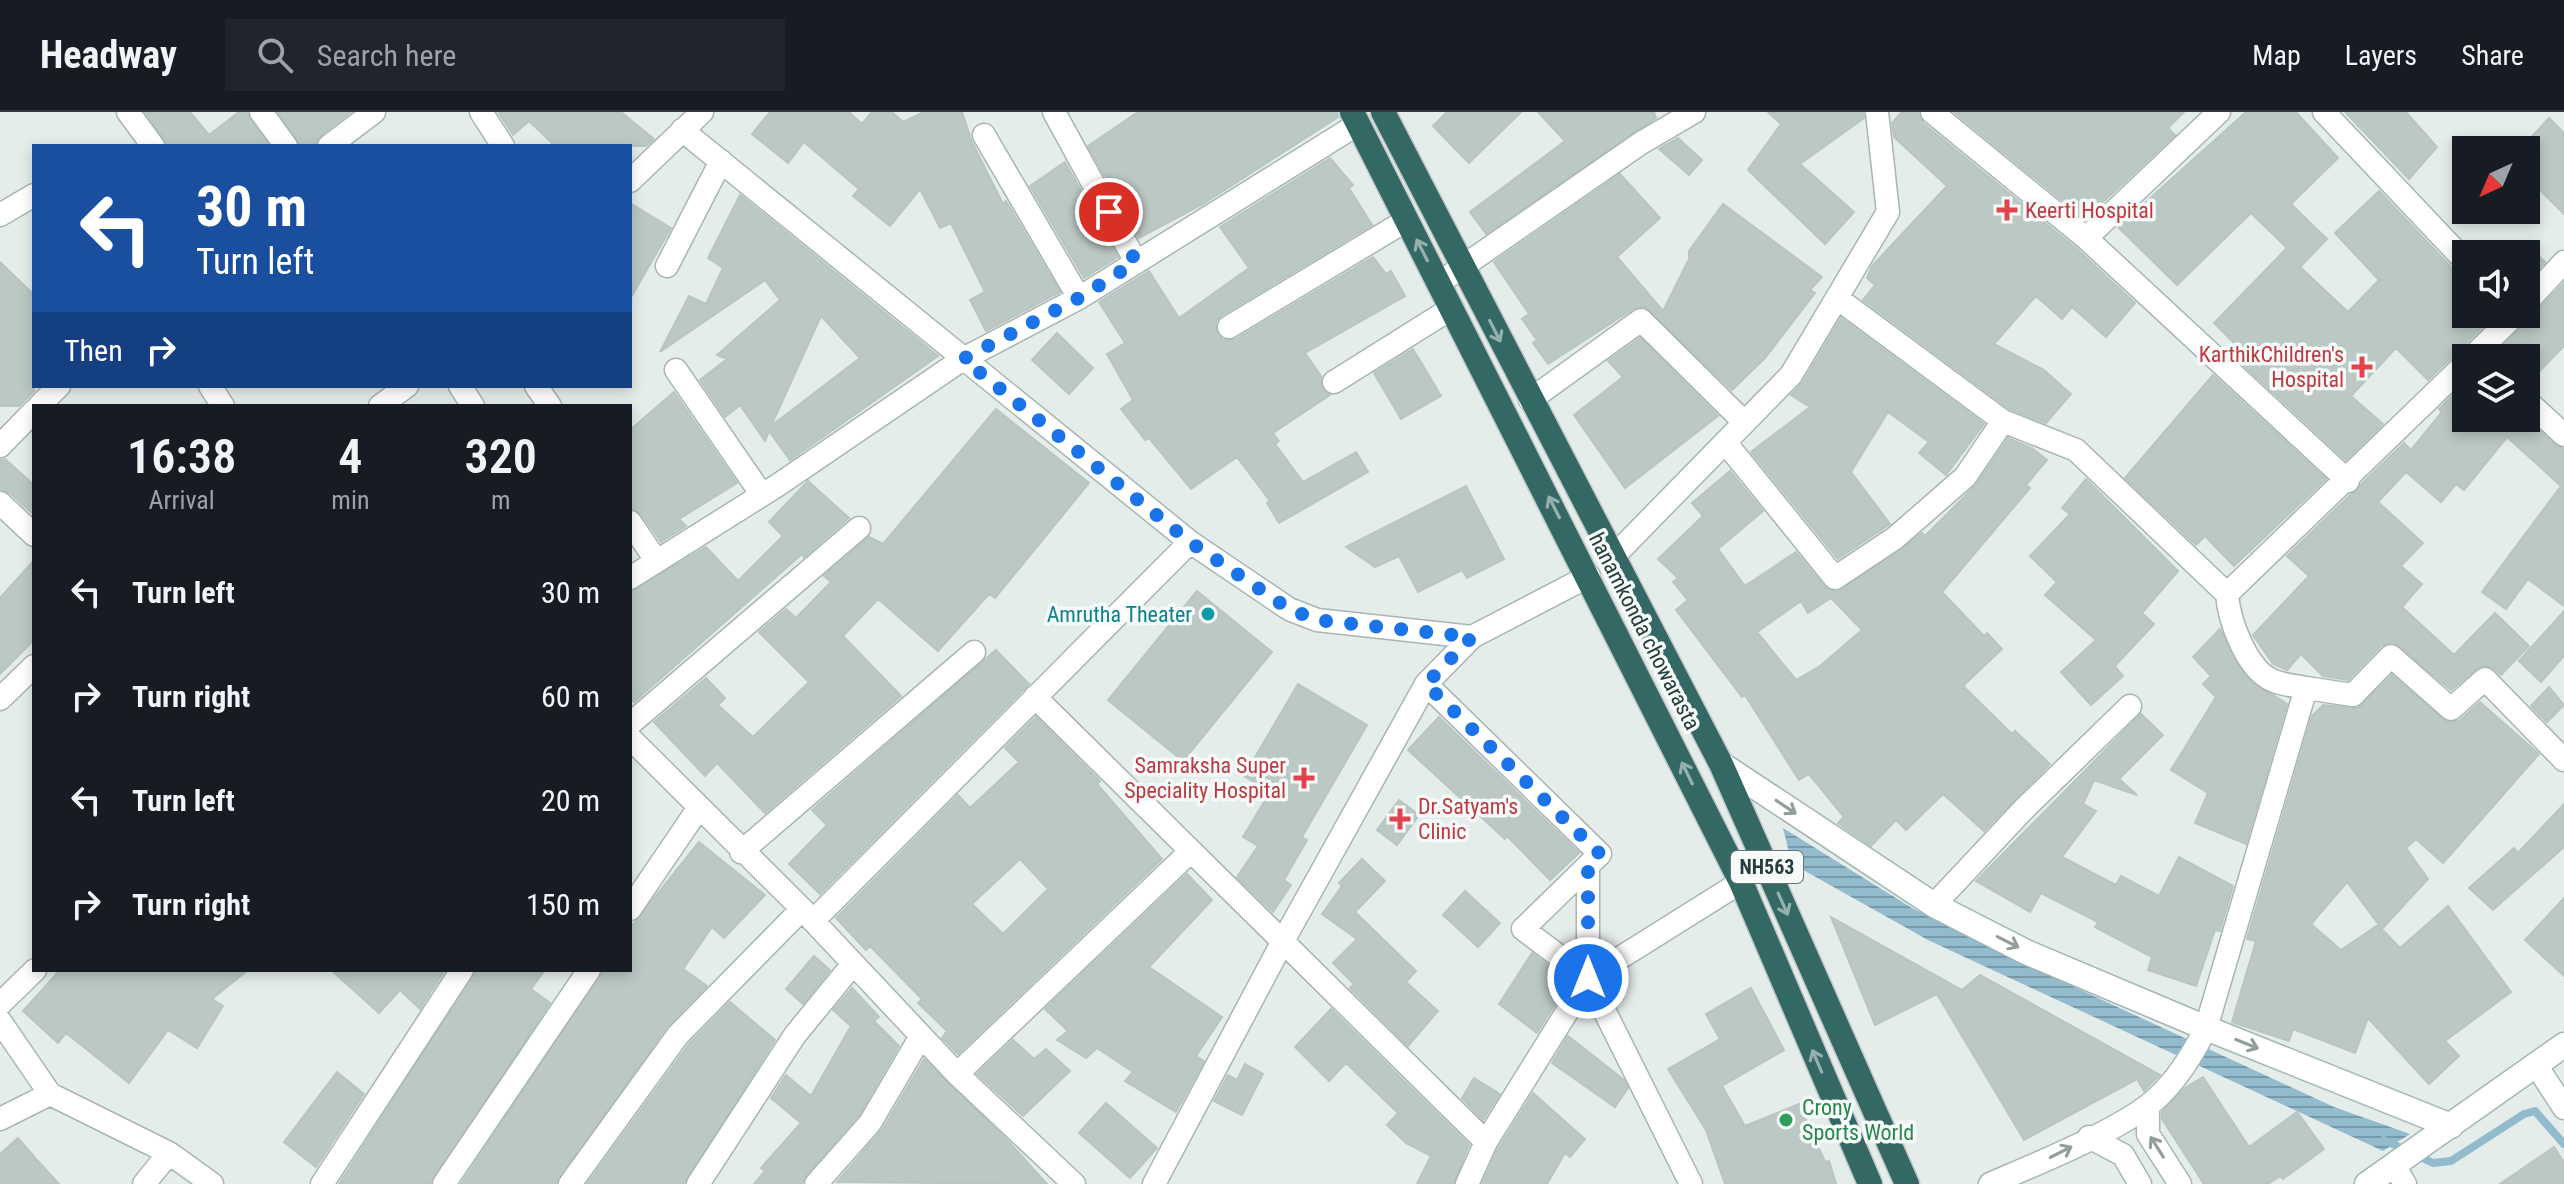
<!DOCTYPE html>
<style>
body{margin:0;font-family:"Roboto Condensed",sans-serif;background:#20242c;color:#f1f3f6;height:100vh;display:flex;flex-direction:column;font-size:30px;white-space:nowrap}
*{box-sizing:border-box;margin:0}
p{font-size:26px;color:#9ea1a6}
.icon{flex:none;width:44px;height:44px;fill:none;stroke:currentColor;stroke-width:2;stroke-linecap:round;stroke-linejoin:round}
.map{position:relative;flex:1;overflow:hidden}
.sheet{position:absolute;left:32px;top:292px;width:600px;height:568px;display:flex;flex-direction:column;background:#171b24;border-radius:0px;box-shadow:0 4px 12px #0003}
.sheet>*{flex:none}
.guide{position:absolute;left:32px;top:32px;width:600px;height:244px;border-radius:0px;box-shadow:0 4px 12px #0003;background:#1a4fa0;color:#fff;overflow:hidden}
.needle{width:52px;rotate:224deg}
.fabs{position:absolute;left:2452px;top:24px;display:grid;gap:16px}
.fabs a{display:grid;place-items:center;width:88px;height:88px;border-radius:0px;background:#171b24;box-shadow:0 4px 12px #0003;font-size:40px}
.pin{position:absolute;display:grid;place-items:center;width:68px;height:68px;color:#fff;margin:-34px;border:4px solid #fff;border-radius:50%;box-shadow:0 2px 8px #0007}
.me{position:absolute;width:88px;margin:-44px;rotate:0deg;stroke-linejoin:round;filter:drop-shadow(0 0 6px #0008)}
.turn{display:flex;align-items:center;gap:28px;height:168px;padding:0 32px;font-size:36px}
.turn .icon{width:104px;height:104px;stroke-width:2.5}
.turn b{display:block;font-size:56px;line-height:68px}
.then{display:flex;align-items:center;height:76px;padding:0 32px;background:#0003;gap:16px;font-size:30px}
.eta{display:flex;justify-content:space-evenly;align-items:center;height:136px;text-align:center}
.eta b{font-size:48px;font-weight:600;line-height:56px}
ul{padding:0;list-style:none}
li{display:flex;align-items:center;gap:24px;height:104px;padding:0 32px}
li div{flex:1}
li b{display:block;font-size:30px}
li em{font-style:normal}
header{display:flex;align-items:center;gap:48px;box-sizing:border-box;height:112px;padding:0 40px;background:#171b24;border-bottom:2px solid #363941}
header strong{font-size:38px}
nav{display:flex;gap:44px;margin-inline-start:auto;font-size:28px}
.search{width:560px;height:72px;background:#20242c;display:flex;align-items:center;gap:20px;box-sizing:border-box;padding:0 28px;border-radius:0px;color:#9ea1a6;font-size:30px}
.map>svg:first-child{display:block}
</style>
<header>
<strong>Headway</strong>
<div class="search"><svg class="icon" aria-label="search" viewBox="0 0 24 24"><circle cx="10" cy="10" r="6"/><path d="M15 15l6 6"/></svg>Search here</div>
<nav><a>Map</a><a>Layers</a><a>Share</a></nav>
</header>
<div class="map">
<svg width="2564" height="1072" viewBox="0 0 2564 1072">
<defs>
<pattern id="water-rules" width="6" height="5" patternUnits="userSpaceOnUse" patternTransform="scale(2)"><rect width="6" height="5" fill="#92bbcd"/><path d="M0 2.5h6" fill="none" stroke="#7799a8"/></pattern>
</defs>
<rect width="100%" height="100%" fill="#e5edeb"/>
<path fill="url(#water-rules)" d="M1783 716 1912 796 2033 856 2334 995 2410 1022 2383 1039 1928 828 1805 759 1790 744Z"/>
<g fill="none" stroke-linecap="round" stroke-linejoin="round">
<path stroke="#92bbcd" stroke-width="8" d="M2384 1028 2433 1051 2451 1049 2524 1002 2535 999 2564 1032"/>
</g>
<path fill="#bbc8c4" stroke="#b8c6c3" stroke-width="2" fill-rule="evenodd" d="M145 0H190L209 23 239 0H247L269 34H168Z
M278 0H351L321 23 315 34H300Z
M498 0H621L654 27 646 34H555L529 9 513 23Z
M770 0H849L862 12 872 0H892L903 10 924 0H962L972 30 1003 92 1006 89 1060 180 986 219 970 188 985 180 951 111 940 116 920 77 890 114 853 84 859 77 804 30 788 51 752 22Z
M1138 0H1337L1338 5 1203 92 1139 126 1088 34Z
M1447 0H1521L1469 51 1433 14Z
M1538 0H1654L1656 6 1486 122 1470 100 1565 29Z
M1768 0H1863L1864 6 1800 52 1854 100 1825 132 1748 58 1781 12Z
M1902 0H1918L1923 11 2077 137 2135 191 2106 225 2072 195 2062 207 2036 184 1994 232 2044 258 2071 282 2046 311 2010 297 1863 188 1875 173 1867 166 1872 154 1947 74 1894 25 1892 11Z
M1954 0H2184L2168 16 2175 23 2085 107Z
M2246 0H2296L2338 46 2291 92 2327 127 2300 155 2348 200 2379 168 2335 121 2379 79 2466 171V202H2496L2428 268 2396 236 2351 284 2383 312 2346 348 2228 239 2235 232 2214 211 2287 136 2251 101 2177 173 2118 115Z
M2345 0H2406L2437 35 2409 67Z
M2549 6 2564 21V102L2526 64V31Z
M1678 26 1702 48 1689 63 1659 37Z
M1330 46 1353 73 1349 76 1372 113 1222 203 1216 209 1217 222 1223 228 1236 227 1373 145 1386 162 1391 159 1405 184 1305 241 1321 264 1322 277 1330 283 1273 321 1279 329 1275 332 1303 370 1356 340 1368 360 1279 411 1267 391 1270 389 1237 345 1191 377 1149 326 1145 328 1121 297 1133 288 1107 242 1125 231 1099 190 1149 159 1179 206 1249 156 1220 115Z
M1065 50 1118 145 1084 166 1030 74Z
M1620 62 1660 106 1617 145 1663 199 1689 147V139L1723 92 1822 165 1810 178 1815 181 1765 246 1732 278 1645 195 1633 197 1548 252 1533 231 1537 228 1522 207 1529 202 1494 150Z
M740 83 938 244 790 348 769 319 765 329 740 293 725 305 700 268 727 247 717 243 780 188 765 168 660 240 689 184 706 192 723 156 708 146ZM821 204 860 246 771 314Z
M630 91 671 116 630 187Z
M2526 132 2545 150 2526 170Z
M0 150 34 183V279L19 294H0Z
M2564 171V234L2526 273V246H2491Z
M1841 206 1984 312 1946 363 1919 341 1929 330 1888 300 1851 360 1890 412 1838 447 1751 340 1810 295 1791 283 1803 270Z
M1057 221 1093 256 1069 282 1032 248Z
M1640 226 1718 304 1625 376 1574 303 1623 265 1608 249Z
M1413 237 1441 284 1401 307 1374 261Z
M2213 263 2326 367 2234 454 2205 424 2196 433 2125 366Z
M2466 270V306H2525L2555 333 2564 337V494L2528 467 2506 497 2482 480 2561 374 2507 325 2464 378 2456 372 2441 390 2406 360 2378 390 2423 431 2401 454 2422 472 2402 495 2454 543 2495 501 2529 534 2501 563 2490 554H2481L2451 578 2393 530 2381 534 2348 568 2323 564 2301 542 2287 558 2273 552 2253 523 2309 464 2287 444 2404 331 2411 338 2442 300 2439 297Z
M674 280 737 371 679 407 686 414 661 430 641 402 630 396V318Z
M996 297 1089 371 995 486 989 482 938 539 878 487 843 524 901 584 765 701 717 651 705 664 654 610 706 566 725 586 718 593 753 625 809 570 759 520 786 497 796 506 831 470 824 464 869 425 883 432Z
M2008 326 2032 336 2047 348 2026 373 2030 376 1942 480 1984 524 1987 521 2002 537 1963 574 2012 622 2015 619 2050 652 1984 719 1943 682 1906 718 1896 708 1871 734 1838 711 1844 705 1809 662 1799 668 1745 583 1742 585 1676 498 1688 488 1673 470 1678 466 1658 447 1703 404 1692 391 1730 359 1763 399 1718 437 1745 474 1796 440 1825 475 1837 480 1922 421 1925 424 1976 373ZM1831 486 1862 518 1820 554 1796 568 1757 520 1801 489 1808 501Z
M5 347 34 373V403L10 381 0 377V348Z
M2086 367 2178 459 2142 501 2154 512 2115 554 2123 564 2091 593 2061 560 2096 528 2045 483 2057 470 2030 444 2070 402 2062 396Z
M808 369 849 406 804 445 802 442 634 590 630 587V480L706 435 738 469 783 424 769 410Z
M1466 374 1504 447 1467 466 1462 458 1418 480 1399 444 1375 455 1346 435Z
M34 448V528L0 562V486Z
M1197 479 1272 540 1183 649 1108 588Z
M2564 499V544L2541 570 2519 549Z
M2220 517 2246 565 2287 592 2246 732 2195 711 2208 681 2171 658 2216 585 2203 572 2211 564 2193 545Z
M996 538 1029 572 820 782 789 752 827 713 812 698Z
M2392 563 2447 610 2460 608 2480 590 2539 642 2443 751 2416 727 2406 736 2428 767 2382 817 2347 770 2311 812 2341 838 2378 813 2400 836 2448 794 2511 880 2445 929 2459 944 2429 972 2368 906 2355 941 2293 917 2289 929 2232 910 2256 829 2247 827 2312 604 2323 593 2358 596Z
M1298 572 1367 613 1302 725 1307 728 1284 768 1291 773 1273 800 1237 765 1258 734 1243 725 1270 680 1244 664Z
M2549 575 2564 593 2547 610 2531 594Z
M2141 602 2163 623 2119 667 2137 683 2094 668 2083 692 2096 699 2062 745 2116 773 2121 764 2159 784 2179 745 2233 774 2220 819 2215 818 2196 874 2148 858 2152 845 2095 815 2098 810 2041 781 2030 800 1976 769Z
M1036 605 1100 669 1097 672 1162 747 958 942 942 926 947 919 918 891 922 887 870 834 866 838 836 806 958 683 970 696 1019 650 1005 636ZM1020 747 1048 777 1003 822 972 792Z
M1439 605 1579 741 1550 768 1507 724 1505 727 1408 638Z
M1399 688 1419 703 1397 733 1377 718Z
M2564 692V735L2493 798 2469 776 2514 736 2518 741Z
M699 730 765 783 724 826 712 815 683 857 707 874 667 915 556 1072H461L603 858H630V816Z
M1362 747 1385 769 1355 800 1416 859 1406 870 1438 899 1408 934 1350 876 1354 872 1333 851 1357 827 1322 802 1342 774 1339 771Z
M1187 762 1212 788 1149 855 1222 905 1196 944 1204 949 1176 1000 1125 969 1133 960 1097 936 1086 946 1057 928 1068 919 1045 897Z
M1465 779 1500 811 1478 835 1443 803Z
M2564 786V864L2525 828Z
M1831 805 1962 878 1980 863 2160 963 2144 979 2137 967 2024 1028 1937 882 1875 913Z
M1532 841 1569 870 1537 921 1499 892Z
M814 844 830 858 803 892 786 877Z
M60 858H248L212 887 223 894 197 936 168 918 129 971 66 921 58 931 23 899Z
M331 858H445L420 897 400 878 379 901Z
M476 858H545L531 877 550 891 430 1072H339Z
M852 876 879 905 874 909 899 934 859 1003 806 1063 802 1072H754L765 1059 761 1056 801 1011 771 986 786 963 811 984 851 914 833 898Z
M1751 876 1784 938 1722 974 1745 1014 1799 992 1825 1050 1829 1049 1836 1072H1725L1706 1018 1668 957 1720 927 1706 902Z
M730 890 775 928 684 1072H587L689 932Z
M1331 897 1469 1033 1453 1072H1417L1431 1044 1406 1031 1387 1013 1398 1001 1346 951 1329 969 1295 935Z
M1568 924 1624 968 1628 976 1615 995 1552 951Z
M1013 928 1034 947 1046 937 1070 959 1023 1004 977 962Z
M924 947 1008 1029 1047 1072 837 1070 882 1018Z
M1245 952 1263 962 1242 1003 1214 989 1228 963 1237 968Z
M337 960 364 982 316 1055 284 1030Z
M2203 965 2249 1035 2297 1000 2324 1037 2283 1067 2280 1064 2268 1072H2204L2162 1007V1000L2185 976Z
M1474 966 1500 982 1483 1008 1462 986Z
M1533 981 1585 1027 1570 1045 1565 1041 1547 1072H1482L1498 1037Z
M1106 991 1157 1036 1130 1066 1079 1021Z
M18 1026 37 1048 59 1072H0V1042Z
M2554 1035 2564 1050V1072H2500Z"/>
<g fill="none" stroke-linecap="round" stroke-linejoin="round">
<g stroke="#a8b5b3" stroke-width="25">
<path id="street" d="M128 0 153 34
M261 0 286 34
M481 0 503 34
M1054 0 1136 150
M1932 0 2086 126 2348 369
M2324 0 2466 150
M682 18 1190 430 1289 497 1317 508 1472 525
M984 23 1079 186
M329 34 374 0
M630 69 702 0
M0 103 34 83
M2086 126 2219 0
M667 154 721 49
M1439 171 1641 31 1694 0
M2526 191 2564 150
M1229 215 1407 108
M2471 246 2516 202
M676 258 762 383
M1334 270 1452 196
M210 274 223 294
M460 274 473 294
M536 274 550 294
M1530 288 1641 208 1744 310
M2526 288 2564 323
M39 294 59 274
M380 294 407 274
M2003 309 2076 338 2227 482
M1725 330 1835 466 1895 426 1965 365 2003 309 1837 186
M0 334 34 299
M0 391 34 423
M630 410 656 448
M1612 446 1791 263 1888 100 1877 0
M630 466 778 373 963 247 1079 186 1358 12
M1426 572 1600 742 1523 817 1588 866 1691 1072
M2306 576 2353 583 2391 544 2451 597 2485 567 2564 648
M1035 585 1486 1030
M0 587 34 554
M630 612 859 416
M630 626 802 797 957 962 1074 1072
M741 740 974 540
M1934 793 2023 698 2130 594
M630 797 698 697
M813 809 1190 430
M1588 866V754
M0 892 35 858
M0 909 50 982
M2536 953 2564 996
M957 962 1191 739
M2148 994V1022L2180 1072
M0 1007 50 982 169 1041 212 1072
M2089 1025 2123 1043 2140 1072
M2394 1053 2405 1072
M144 1072 169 1041
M322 1072 462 858
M444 1072 589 858
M570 1072 678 923 802 797
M698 1072 795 923 853 852
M816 1072 870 1011 921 924
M1154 1072 1283 829 1426 572 1472 525 1589 464
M1467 1072 1486 1030 1588 866 1741 770
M1990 1072C2036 1052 2106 1024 2146 995 2171 977 2192 944 2206 916L2306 576C2296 574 2284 573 2274 569 2247 559 2229 509 2227 482L2466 251"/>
</g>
<g stroke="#a1b5b1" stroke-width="27">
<path id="secondary" d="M1721 652 1934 793 2026 840 2206 916 2451 1014
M2367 1072 2564 933"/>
</g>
<g stroke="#c2c9c8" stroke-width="27">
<path id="highway" d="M1352 0 1741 770 1870 1072
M1383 0 1721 652 1907 1072"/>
</g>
<use href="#street" stroke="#fff" stroke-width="22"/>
<use href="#secondary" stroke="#fff" stroke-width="24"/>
<use href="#highway" stroke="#346865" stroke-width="24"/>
</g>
<defs><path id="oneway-shaft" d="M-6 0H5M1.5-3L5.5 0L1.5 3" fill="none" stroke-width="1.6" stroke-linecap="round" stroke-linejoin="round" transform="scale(2)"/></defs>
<g stroke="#95b1ae">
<use href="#oneway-shaft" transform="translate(1422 138) rotate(-117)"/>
<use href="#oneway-shaft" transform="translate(1495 219) rotate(63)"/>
<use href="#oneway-shaft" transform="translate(1554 395) rotate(-117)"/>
<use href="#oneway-shaft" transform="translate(1687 661) rotate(-116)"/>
<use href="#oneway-shaft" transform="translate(1783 792) rotate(66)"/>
<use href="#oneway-shaft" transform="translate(1817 949) rotate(-113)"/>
</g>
<g stroke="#929e9d">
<use href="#oneway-shaft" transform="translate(1786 695) rotate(34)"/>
<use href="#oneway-shaft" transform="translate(2008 830) rotate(27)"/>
<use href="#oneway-shaft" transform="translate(2247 932) rotate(22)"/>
<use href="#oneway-shaft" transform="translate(2157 1035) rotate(-122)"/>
<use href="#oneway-shaft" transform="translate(2061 1040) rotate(-27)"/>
</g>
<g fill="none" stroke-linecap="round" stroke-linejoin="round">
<path stroke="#1a73e8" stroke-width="14" stroke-dasharray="0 25.2" d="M1109 100 1136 150 1079 186 963 247 1190 430 1289 497 1317 508 1472 525 1426 572 1600 742 1588 754V866"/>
</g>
<g fill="#e0444e" stroke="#f6faf8" stroke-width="3">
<path d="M2003 86h8v8h8v8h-8v8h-8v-8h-8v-8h8z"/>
<path d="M2358 243h8v8h8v8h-8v8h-8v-8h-8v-8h8z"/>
<path d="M1300 654h8v8h8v8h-8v8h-8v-8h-8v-8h8z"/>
<path d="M1396 695h8v8h8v8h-8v8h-8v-8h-8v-8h8z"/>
</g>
<circle fill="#0f9aa8" stroke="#f6faf8" stroke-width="3" cx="1208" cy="502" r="8"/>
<circle fill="#2e9e5b" stroke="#f6faf8" stroke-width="3" cx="1786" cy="1008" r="8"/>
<g text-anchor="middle" stroke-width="7" stroke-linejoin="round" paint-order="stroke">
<rect fill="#f6faf8" stroke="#647674" stroke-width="2" x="1731" y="739" width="72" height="32" rx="6"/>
<g font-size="20" font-weight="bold" fill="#263e3b">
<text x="1767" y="762">NH563</text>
</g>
<g font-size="22" fill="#be3a42" stroke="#f6faf8" text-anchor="start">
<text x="2025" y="106">Keerti Hospital</text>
<text x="2344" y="250" text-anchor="end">KarthikChildren's<tspan x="2344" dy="25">Hospital</tspan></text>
<text x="1286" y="661" text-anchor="end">Samraksha Super<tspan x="1286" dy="25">Speciality Hospital</tspan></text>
<text x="1418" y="702">Dr.Satyam's<tspan x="1418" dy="25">Clinic</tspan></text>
</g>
<g font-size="22" fill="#0d838f" stroke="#f6faf8" text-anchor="end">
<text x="1192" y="510">Amrutha Theater</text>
</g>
<g font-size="22" fill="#263e3b" stroke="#f6faf8">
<text transform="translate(1645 519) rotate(63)" y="8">hanamkonda chowarasta</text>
</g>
<g font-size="22" fill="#27864d" stroke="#f6faf8" text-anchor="start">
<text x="1802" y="1003">Crony<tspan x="1802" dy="25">Sports World</tspan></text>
</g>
</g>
</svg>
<div class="fabs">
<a><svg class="needle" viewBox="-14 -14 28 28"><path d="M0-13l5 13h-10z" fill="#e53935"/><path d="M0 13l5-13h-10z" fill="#9ea1a6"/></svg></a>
<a><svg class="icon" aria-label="sound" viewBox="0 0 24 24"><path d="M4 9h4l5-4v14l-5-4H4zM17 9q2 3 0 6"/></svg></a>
<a><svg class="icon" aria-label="layers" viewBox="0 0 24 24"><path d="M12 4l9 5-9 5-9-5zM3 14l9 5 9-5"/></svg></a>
</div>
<div class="pin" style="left:1109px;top:100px;background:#d93025"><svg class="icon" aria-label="arrive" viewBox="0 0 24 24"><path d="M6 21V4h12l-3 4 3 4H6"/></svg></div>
<svg class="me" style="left:1588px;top:866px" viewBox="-20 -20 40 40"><circle r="17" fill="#1a73e8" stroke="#fff" stroke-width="3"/><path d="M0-11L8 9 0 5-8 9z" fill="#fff"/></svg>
<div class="guide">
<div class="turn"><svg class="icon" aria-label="left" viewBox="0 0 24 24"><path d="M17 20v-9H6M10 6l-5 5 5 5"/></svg><div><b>30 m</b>Turn left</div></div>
<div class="then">Then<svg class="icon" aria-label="right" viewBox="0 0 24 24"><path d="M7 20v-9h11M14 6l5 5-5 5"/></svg></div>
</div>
<section class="sheet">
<div class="eta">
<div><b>16:38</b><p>Arrival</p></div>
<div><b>4</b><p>min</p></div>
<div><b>320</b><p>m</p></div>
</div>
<ul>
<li><svg class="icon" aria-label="left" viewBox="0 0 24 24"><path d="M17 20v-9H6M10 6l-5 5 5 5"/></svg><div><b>Turn left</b></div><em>30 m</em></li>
<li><svg class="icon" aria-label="right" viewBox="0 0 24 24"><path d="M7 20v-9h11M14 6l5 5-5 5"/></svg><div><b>Turn right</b></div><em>60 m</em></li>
<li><svg class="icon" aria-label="left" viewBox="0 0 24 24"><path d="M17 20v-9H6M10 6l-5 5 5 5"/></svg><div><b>Turn left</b></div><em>20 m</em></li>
<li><svg class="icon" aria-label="right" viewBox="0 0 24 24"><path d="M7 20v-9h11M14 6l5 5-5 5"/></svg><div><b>Turn right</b></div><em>150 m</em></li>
</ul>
</section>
</div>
